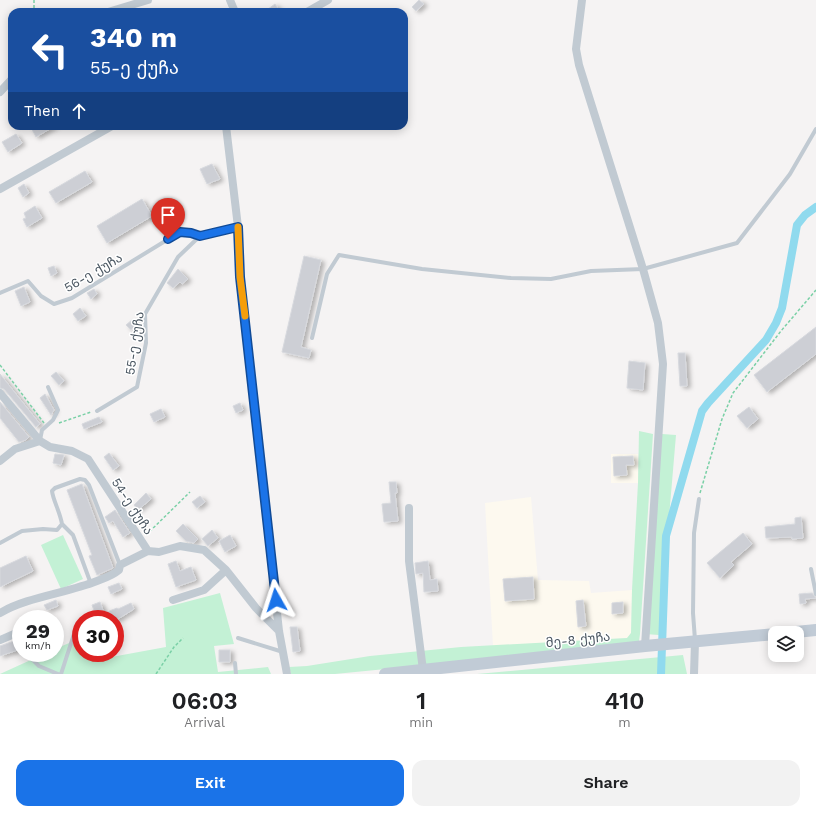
<!DOCTYPE html>
<meta charset="utf-8">
<style>
body{margin:0;font-family:"Work Sans","Noto Sans Georgian",sans-serif;background:#f2f2f2;color:#202124;height:100vh;display:flex;flex-direction:column;font-size:15px;white-space:nowrap}
*{box-sizing:border-box;margin:0}
p{font-size:13px;color:#757577}
.icon{flex:none;width:22px;height:22px;fill:none;stroke:currentColor;stroke-width:2;stroke-linecap:round;stroke-linejoin:round}
.map{position:relative;height:674px;overflow:hidden}
.sheet{display:flex;flex-direction:column;background:#fff;flex:1}
.sheet>*{flex:none}
.guide{position:absolute;left:8px;top:8px;width:400px;height:122px;border-radius:12px;box-shadow:0 2px 10px #0003;background:#1a4fa0;color:#fff;overflow:hidden}
.buttons{position:absolute;left:768px;top:626px;display:grid;gap:8px}
.buttons a{display:grid;place-items:center;width:36px;height:36px;border-radius:8px;background:#fff;box-shadow:0 2px 10px #0003;font-size:20px}
.speed{position:absolute;left:12px;top:610px;display:flex;gap:8px;font-size:20px;font-weight:700;text-align:center}
.speed>*{display:grid;place-content:center;width:52px;height:52px;border-radius:50%;background:#fff;box-shadow:0 2px 10px #0003;line-height:1}
.speed small{font-size:10px;font-weight:400}
.speed .limit{border:6px solid #d22;background:#fff;color:#111}
.pin{position:absolute;display:grid;place-items:center;width:34px;height:34px;color:#fff;margin:-41px -17px;border-radius:50% 50% 50% 0;rotate:-45deg;box-shadow:0 0 4px #0007}
.pin .icon{rotate:45deg}
.me{position:absolute;width:44px;margin:-22px;rotate:354deg;stroke-linejoin:round;filter:drop-shadow(0 0 3px #0008)}
.turn{display:flex;align-items:center;gap:14px;height:84px;padding:0 16px;font-size:18px}
.turn .icon{width:52px;height:52px;stroke-width:2.5}
.turn b{display:block;font-size:28px;line-height:34px}
.then{display:flex;align-items:center;height:38px;padding:0 16px;background:#0003;gap:8px;font-size:15px}
.eta{display:flex;justify-content:space-evenly;align-items:center;height:68px;text-align:center}
.eta b{font-size:24px;font-weight:600;line-height:28px}
.cta{display:flex;gap:8px;margin-top:auto;padding:8px 16px}
.cta a{flex:1;height:46px;border-radius:12px;background:#1a73e8;color:#fff;font-size:16px;font-weight:600;line-height:46px;text-align:center}
.cta a+a{background:#f2f2f2;color:#202124}
.map>svg:first-child{display:block}
</style>
<div class="map">
<svg width="816" height="674" viewBox="0 0 816 674">
<defs>
<filter id="shadow"><feDropShadow dx="3.5" dy="2" stdDeviation="2" flood-color="#0004"/></filter>
</defs>
<rect width="100%" height="100%" fill="#f5f3f3"/>
<path fill="#fdf9ef" d="M611 454H638V483H611Z
M531 497 538 580 589 581 591 593 632 590 631 633 627 638 493 646 485 503Z"/>
<path fill="#c3f1d5" d="M639 431 653 434 640 634 639 641 631 645 335 674H291L289 667 307 666 370 656 461 647 627 638 631 633 632 590 638 483Z
M662 434 676 435 659 635 645 634Z
M63 535 83 579 61 589 41 545Z
M220 593 234 644 214 646 218 672 268 667 271 674H0L46 653H55V649L81 638V653H102L106 658 166 647 163 608Z
M683 655 687 674H477Z"/>
<g fill="none" stroke-linecap="round" stroke-linejoin="round">
<path stroke="#90daee" stroke-width="8" d="M661 674 666 536 702 411 708 403 766 340 776 323 782 308 797 225 805 215 816 207"/>
</g>
<path fill="#cdcfd5" stroke="#d7d9de" filter="url(#shadow)" d="M419 0 424 4 416 11 412 7Z
M275 4 279 10 276 12H264Z
M30 126H55L36 137Z
M16 134 22 143 8 152 2 142Z
M212 164 220 179 207 184 200 169Z
M85 171 92 182 56 203 49 192Z
M24 184 29 193 23 197 18 188Z
M142 199 152 216 107 243 97 226Z
M35 206 42 218 27 227 23 219 26 218 24 213Z
M304 256 321 260 301 347 311 350 309 358 282 352Z
M54 266 57 273 51 276 48 268Z
M178 269 188 279 182 284 180 282 173 288 167 283Z
M24 287 30 302 21 306 15 291Z
M94 289 97 294 91 299 87 293Z
M80 308 86 316 78 321 73 314Z
M133 319 138 325 131 330 126 325Z
M816 327V354L767 392 754 375Z
M678 353H685L687 386H680Z
M629 361 645 363 643 390 627 388Z
M56 372 64 381 59 385 51 376Z
M0 374 40 424 36 427 4 389 0 388Z
M45 394 54 410 51 415 40 398Z
M0 402 29 437 26 440 19 442 0 418Z
M240 403 243 410 236 413 233 406Z
M749 407 758 419 747 428 737 416Z
M161 409 165 417 154 422 150 414Z
M99 417 102 422 84 429 82 424Z
M109 453 119 466 113 470 104 457Z
M55 454 64 455 61 465 53 463Z
M633 456 634 465H626L627 475 614 476 613 457Z
M389 482H396L397 493H395L398 521 384 522 382 504 391 503Z
M82 484 113 568 97 575 89 556 92 555 67 490Z
M146 493 151 499 138 510 134 505Z
M200 496 205 502 197 508 192 502Z
M115 510 130 533 123 537 113 521 109 523 105 517Z
M801 517 803 538 792 539V537L766 538 765 527 795 524V518Z
M183 524 198 539 194 543 186 541 176 531Z
M212 530 218 538 208 546 202 539Z
M743 533 752 544 731 562 734 565 720 578 707 563Z
M230 535 236 546 225 552 219 541Z
M26 556 33 571 0 587V568Z
M176 561 180 571 191 567 196 580 176 587 168 564Z
M428 561 430 580 437 579 438 591 424 592 423 573 416 574 415 563Z
M533 577 534 599 505 601 503 579Z
M119 583 122 589 111 594 108 587Z
M812 593 816 598 805 599 806 603 800 604 799 594Z
M56 600 58 606 47 610 44 605Z
M583 600 586 626 578 627 576 601Z
M100 602 104 613 96 616 92 605Z
M623 602V613L612 614V603Z
M131 603 134 609 118 619H106L104 613 117 608 118 609Z
M290 627H297L300 651 293 652Z
M14 641 18 650 0 656V646Z
M219 650H230V662H219Z"/>
<g fill="none" stroke-linecap="round" stroke-linejoin="round">
<path stroke="#7ad0a6" stroke-width="1.5" stroke-dasharray="3 2" stroke-linecap="butt" d="M34 0V12
M0 365 44 423
M59 423 91 412
M700 493 722 419 733 393 781 331 816 290
M146 535 190 492
M156 674 174 647 183 638"/>
<path stroke="#c1cad2" stroke-width="4" d="M0 293 28 281 41 296 54 304 72 298 180 232 191 233 200 236
M312 338 327 274 339 255 422 269 511 278 551 279 591 271 643 269 737 243 790 174 816 129
M97 411 137 387 146 343 145 314 178 257 200 236 238 227
M40 440 42 430 53 420 58 410 48 387
M62 524 73 535 91 584
M0 543 22 531 43 529 57 530 62 524C60 512 53 500 52 491L55 488 80 479 85 480 89 485 120 565
M811 569 816 594
M238 638 283 652
M695 640 693 613 694 533 699 499
M26 653 39 666 58 674
M235 663 236 674
M61 674 75 631 81 630"/>
<path stroke="#c1cad2" stroke-width="8" d="M230 0 235 12
M582 0 576 49 579 65 643 269 658 323 663 364 645 646
M108 12 148 0
M307 12 328 0
M0 92 12 79
M226 126 238 227 240 277 279 631 287 674
M0 189 112 126
M0 393 40 441
M0 461 15 449 40 441 50 447 72 451 88 459 148 551 159 552 180 546 204 550 226 570 256 608 279 631
M409 508V561L423 670
M173 600 204 590 226 570
M0 613C27 597 67 593 97 581 105 578 112 576 119 570L120 565 148 551
M0 640 21 631
M694 674 695 642"/>
<path stroke="#c1cbd6" stroke-width="12" d="M786 633 816 630
M385 674 645 646 775 634"/>
</g>
<g fill="none" stroke-linecap="round" stroke-linejoin="round">
<g stroke="#114b97" stroke-width="10">
<path id="route" d="M168 239 180 232 191 233 200 236 238 227 240 277 276 600"/>
</g>
<use href="#route" stroke="#1a73e8" stroke-width="7"/>
<path stroke="#f59e0b" stroke-width="7" d="M238 227 240 277 245 316"/>
</g>
<g text-anchor="middle" stroke-width="3" stroke-linejoin="round" paint-order="stroke">
<g font-size="13" fill="#4a5661" stroke="#fff">
<text transform="translate(93 272) rotate(-30)" y="5">56-ე ქუჩა</text>
<text transform="translate(134 343) rotate(-81)" y="5">55-ე ქუჩა</text>
<text transform="translate(133 506) rotate(57)" y="5">54-ე ქუჩა</text>
<text transform="translate(578 639) rotate(-6)" y="5">მე-8 ქუჩა</text>
</g>
</g>
</svg>
<div class="buttons">
<a><svg class="icon" aria-label="layers" viewBox="0 0 24 24"><path d="M12 4l9 5-9 5-9-5zM3 14l9 5 9-5"/></svg></a>
</div>
<div class="speed"><div>29<small>km/h</small></div><div class="limit">30</div></div>
<div class="pin" style="left:168px;top:239px;background:#d93025"><svg class="icon" aria-label="arrive" viewBox="0 0 24 24"><path d="M6 21V4h12l-3 4 3 4H6"/></svg></div>
<svg class="me" style="left:276px;top:600px" viewBox="-20 -20 40 40"><path d="M0-17L14 15 0 8-14 15z" fill="#1a73e8" stroke="#fff" stroke-width="4"/></svg>
<div class="guide">
<div class="turn"><svg class="icon" aria-label="left" viewBox="0 0 24 24"><path d="M17 20v-9H6M10 6l-5 5 5 5"/></svg><div><b>340 m</b>55-ე ქუჩა</div></div>
<div class="then">Then<svg class="icon" aria-label="ahead" viewBox="0 0 24 24"><path d="M12 20V5M6 11l6-6 6 6"/></svg></div>
</div>
</div>
<section class="sheet">
<div class="eta">
<div><b>06:03</b><p>Arrival</p></div>
<div><b>1</b><p>min</p></div>
<div><b>410</b><p>m</p></div>
</div>
<div class="cta"><a>Exit</a><a>Share</a></div>
</section>
